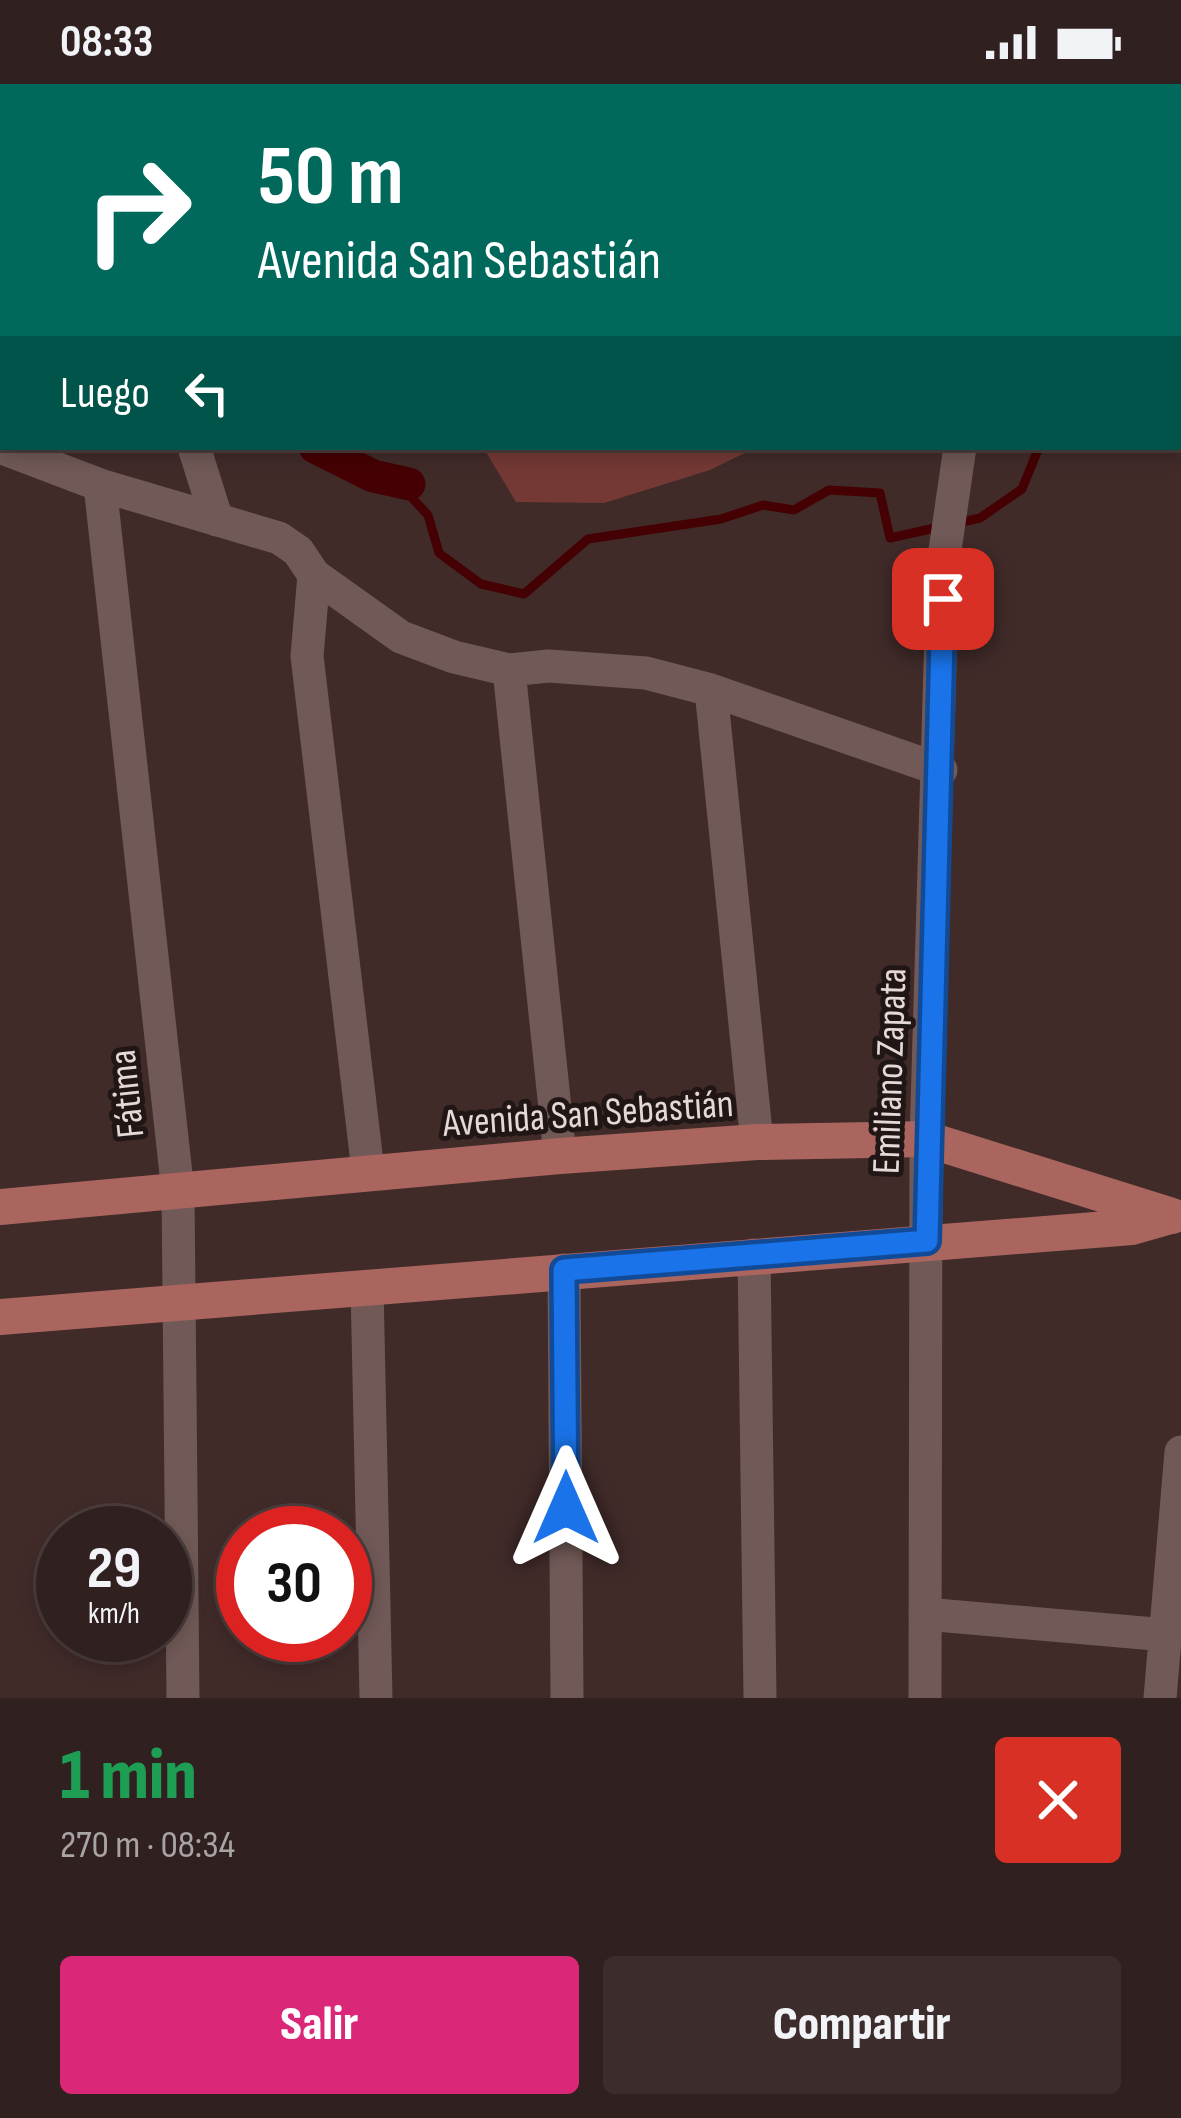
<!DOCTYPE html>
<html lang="es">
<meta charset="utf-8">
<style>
body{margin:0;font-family:"Sofia Sans Condensed",sans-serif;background:#3c2d2c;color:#f1f3f6;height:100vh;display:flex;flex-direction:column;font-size:45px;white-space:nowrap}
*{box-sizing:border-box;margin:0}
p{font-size:39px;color:#a8a3a4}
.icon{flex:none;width:66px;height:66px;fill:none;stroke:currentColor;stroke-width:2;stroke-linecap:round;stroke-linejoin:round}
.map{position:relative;height:1614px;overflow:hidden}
.sheet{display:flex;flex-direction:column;background:#30201f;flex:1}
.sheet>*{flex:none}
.guide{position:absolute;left:0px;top:0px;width:1182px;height:366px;box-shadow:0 6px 18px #0003,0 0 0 3px #4b3e3d;background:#00695c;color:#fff;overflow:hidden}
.speed{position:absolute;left:36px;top:1422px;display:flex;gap:24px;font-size:60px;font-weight:700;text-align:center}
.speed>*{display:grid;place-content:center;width:156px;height:156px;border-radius:50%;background:#30201f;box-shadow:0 6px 18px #0003,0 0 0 3px #4b3e3d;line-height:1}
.speed small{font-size:30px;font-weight:400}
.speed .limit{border:18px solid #d22;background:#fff;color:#111}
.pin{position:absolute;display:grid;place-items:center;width:102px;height:102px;color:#fff;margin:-51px;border-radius:24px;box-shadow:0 6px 18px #0006}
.me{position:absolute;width:132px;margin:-66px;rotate:0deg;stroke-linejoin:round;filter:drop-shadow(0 0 9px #0008)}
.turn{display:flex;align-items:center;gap:42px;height:252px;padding:0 60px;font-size:54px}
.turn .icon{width:156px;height:156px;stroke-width:2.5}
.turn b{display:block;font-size:84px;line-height:102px}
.then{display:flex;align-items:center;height:114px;padding:0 60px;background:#0003;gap:24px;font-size:45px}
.round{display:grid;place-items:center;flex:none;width:126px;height:126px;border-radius:12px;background:#3c2d2c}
.headline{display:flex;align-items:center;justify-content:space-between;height:204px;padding:0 60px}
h1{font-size:72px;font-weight:800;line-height:90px;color:#1e9e55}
.primary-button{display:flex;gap:24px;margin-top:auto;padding:24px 60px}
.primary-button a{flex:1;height:138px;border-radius:12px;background:#db2777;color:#fff;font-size:48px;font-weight:800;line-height:138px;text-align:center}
.primary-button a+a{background:#3c2d2c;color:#f1f3f6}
.status{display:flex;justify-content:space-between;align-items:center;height:84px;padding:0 60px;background:#30201f;direction:ltr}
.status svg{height:33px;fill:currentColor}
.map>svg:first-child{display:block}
</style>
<div class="status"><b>08:33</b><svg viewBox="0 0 49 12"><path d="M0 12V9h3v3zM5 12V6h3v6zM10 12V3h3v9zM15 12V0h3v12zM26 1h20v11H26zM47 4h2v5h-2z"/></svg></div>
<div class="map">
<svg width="1181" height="1614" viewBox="0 0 1181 1614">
<rect width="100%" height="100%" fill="#402b29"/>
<path fill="#743934" d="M483 363H757L710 386 604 419 516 418Z"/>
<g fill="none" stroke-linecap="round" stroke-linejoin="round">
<path stroke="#450003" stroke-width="9" d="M83 0 88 3
M1179 313H1181
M409 400 413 415 428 431 439 469 481 500 524 510 588 455 721 435 763 421 794 426 829 406 880 409 890 454 980 434 1022 405 1039 363"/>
<path stroke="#450003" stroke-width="33" d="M315 363 373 392 409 400"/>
<path stroke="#705956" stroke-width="33" d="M286 0 288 3
M470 3V0
M712 3V0
M992 3V0
M0 142 3 144
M1179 256H1181
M0 363 100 401 279 454 298 467 314 491 401 553 454 573 509 586 549 582 646 589 711 606 941 686
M194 363 217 436
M100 401 178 1108 183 1614
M314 491 307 572 368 1087
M509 586 560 1072
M711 606 757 1058
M754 1171 760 1614
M564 1186 567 1614
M367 1203 376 1614
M925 1530 1166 1551
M925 1614 926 1055 943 480 960 363
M1160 1614 1181 1368"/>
<path stroke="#aa655f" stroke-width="36" d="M0 1123 560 1072 757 1058 926 1055 1172 1132
M0 1233 1132 1143 1167 1133"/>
</g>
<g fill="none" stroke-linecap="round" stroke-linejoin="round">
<g stroke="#114b97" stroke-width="30">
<path id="route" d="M566 1424 564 1186 927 1157 943 515"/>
</g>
<use href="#route" stroke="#1a73e8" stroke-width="21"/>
</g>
<g text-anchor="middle" stroke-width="10" stroke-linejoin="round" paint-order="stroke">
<g font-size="39" fill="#e5d8d6" stroke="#201615">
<text transform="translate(888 987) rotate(-88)" y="14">Emiliano Zapata</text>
<text transform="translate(125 1010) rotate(-96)" y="14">Fátima</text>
<text transform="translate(588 1028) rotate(-4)" y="14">Avenida San Sebastián</text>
</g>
</g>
</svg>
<div class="speed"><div>29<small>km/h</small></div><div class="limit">30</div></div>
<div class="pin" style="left:943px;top:515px;background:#d93025"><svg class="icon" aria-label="arrive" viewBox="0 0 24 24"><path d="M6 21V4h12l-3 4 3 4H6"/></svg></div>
<svg class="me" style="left:566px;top:1424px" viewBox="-20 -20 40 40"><path d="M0-17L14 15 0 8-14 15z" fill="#1a73e8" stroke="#fff" stroke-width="4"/></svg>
<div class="guide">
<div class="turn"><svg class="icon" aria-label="right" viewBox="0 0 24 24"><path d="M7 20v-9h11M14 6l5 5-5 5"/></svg><div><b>50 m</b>Avenida San Sebastián</div></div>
<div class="then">Luego<svg class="icon" aria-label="left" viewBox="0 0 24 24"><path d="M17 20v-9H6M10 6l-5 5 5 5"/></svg></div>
</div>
</div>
<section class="sheet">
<div class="headline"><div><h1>1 min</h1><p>270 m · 08:34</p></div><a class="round" style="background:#d93025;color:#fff"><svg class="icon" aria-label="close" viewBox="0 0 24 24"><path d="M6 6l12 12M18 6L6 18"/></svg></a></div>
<div class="primary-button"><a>Salir</a><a>Compartir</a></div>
</section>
